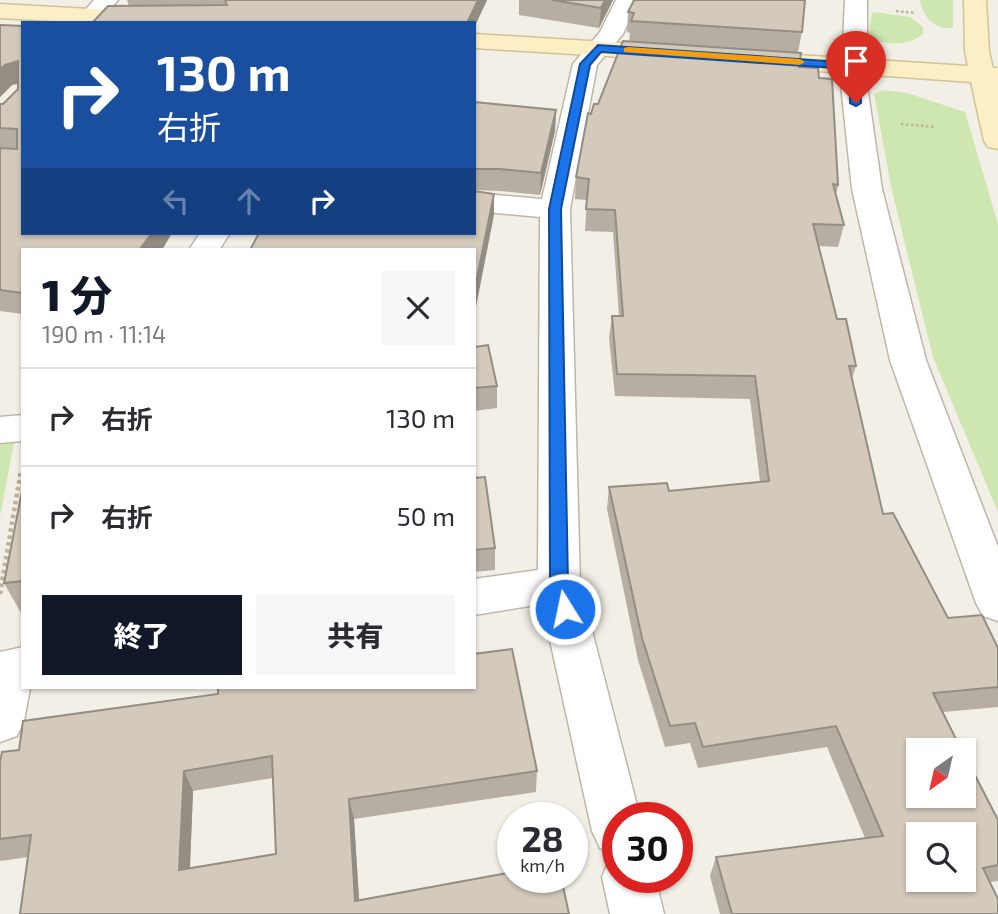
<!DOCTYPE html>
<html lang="ja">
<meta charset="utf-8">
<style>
body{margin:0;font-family:"Exo 2","Noto Sans JP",sans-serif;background:#f7f7f7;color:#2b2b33;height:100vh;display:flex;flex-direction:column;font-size:26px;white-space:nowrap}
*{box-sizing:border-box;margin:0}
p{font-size:23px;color:#7c7c81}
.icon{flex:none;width:38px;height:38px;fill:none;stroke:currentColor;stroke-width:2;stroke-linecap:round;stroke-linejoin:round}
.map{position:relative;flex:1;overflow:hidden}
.details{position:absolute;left:21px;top:248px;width:455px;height:441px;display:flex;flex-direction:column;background:#fff;border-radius:0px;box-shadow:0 2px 5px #0004}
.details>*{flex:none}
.top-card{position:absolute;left:21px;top:21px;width:455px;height:214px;border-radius:0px;box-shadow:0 2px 5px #0004;background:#1a4fa0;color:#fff;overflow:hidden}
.needle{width:46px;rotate:214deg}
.controls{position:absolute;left:906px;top:738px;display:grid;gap:14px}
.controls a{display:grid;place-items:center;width:70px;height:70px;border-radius:0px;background:#fff;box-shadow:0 2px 5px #0004;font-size:35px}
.speed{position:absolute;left:497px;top:802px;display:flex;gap:14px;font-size:35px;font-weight:700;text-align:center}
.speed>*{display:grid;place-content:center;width:91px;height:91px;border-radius:50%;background:#fff;box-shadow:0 2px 5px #0004;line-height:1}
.speed small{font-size:18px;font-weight:400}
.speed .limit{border:10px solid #d22;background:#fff;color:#111}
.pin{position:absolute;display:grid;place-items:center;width:60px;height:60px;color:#fff;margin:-72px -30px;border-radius:50% 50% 50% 0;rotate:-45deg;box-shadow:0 0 7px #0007}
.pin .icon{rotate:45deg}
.me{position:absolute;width:77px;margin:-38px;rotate:350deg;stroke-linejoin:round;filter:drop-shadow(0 0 5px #0008)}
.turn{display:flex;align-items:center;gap:24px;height:147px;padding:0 21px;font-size:32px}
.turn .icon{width:91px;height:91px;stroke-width:2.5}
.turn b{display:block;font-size:49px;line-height:60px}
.lanes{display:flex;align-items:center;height:66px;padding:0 21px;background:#0003;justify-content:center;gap:35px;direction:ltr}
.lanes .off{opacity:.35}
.round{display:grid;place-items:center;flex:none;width:74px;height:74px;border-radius:0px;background:#f7f7f7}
.overview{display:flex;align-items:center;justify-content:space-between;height:119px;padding:0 21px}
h1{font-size:42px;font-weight:800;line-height:52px;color:#111827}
.action{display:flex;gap:14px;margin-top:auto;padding:14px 21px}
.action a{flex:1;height:80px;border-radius:0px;background:#111827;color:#fff;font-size:28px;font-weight:800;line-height:80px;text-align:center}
.action a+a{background:#f7f7f7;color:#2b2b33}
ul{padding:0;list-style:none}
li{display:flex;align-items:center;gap:21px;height:98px;padding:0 21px;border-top:2px solid #e1e1e2}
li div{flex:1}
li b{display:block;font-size:26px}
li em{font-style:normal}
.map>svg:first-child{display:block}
</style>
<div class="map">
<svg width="998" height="914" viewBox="0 0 998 914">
<rect width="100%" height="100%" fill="#f2efe6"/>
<path fill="#cee6b0" d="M920 0H953V28C935 30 923 17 920 0Z
M874 12 910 17 923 27V34C909 46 882 47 869 35L872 13Z
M883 90 907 93 965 112 998 224V512L933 357 892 191 874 94Z
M14 443 0 516V445Z"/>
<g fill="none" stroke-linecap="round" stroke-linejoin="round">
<g stroke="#beb6a9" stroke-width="3">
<path id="street" d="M94 0H118L99 23H74Z
M616 0H638L623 34 597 65 570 209 580 584 640 817H618V877H655L664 914H610L602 877 610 858 617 855 600 848 592 831 542 604 474 615V579L538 570 540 217 474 211V193L542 199 573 64 600 32Z
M845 0H867V85L882 189 926 360 998 547V621L983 616 976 603 890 360 852 189 841 85Z
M200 233H230L219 250H189Z
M23 415V441L0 443V417Z
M23 647V688H30L24 721 17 736 0 742V652Z"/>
</g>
<g stroke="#d1c297" stroke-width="3">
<path id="secondary" d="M964 0H986L989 52 993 68H998V149L988 147 984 141 971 82 749 66 740 64 737 59 740 54 749 52 968 66 965 52Z
M0 4 217 16 225 18 229 23H86L0 18Z
M474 34 671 46 680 48 683 53 680 58 671 60 474 48Z"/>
</g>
<path stroke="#bfb29a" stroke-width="2.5" stroke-dasharray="2.5 2.5" stroke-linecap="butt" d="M896 11 916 13
M901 124 935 127"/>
<path stroke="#bfb29a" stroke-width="4.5" stroke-dasharray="3.5 3.5" stroke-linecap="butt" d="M0 594 21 470"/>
<use href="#street" fill="#fff" fill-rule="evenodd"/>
<use href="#secondary" fill="#fdefc5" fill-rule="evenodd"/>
</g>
<path fill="#b6aea2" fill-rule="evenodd" d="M127 0H487L474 28 129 6Z
M519 0H613L599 28 519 15Z
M628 12 802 32 798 52 799 67 819 78 838 185 836 195 844 225 838 247 818 246 837 319 856 366 852 378 883 514 948 618 998 648V707L943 712 998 820V881L990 882 998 914H720L710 876 716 857 865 838 827 747 698 768 690 743 665 747 638 660 607 509 609 487 669 491 760 482 750 399 615 396 609 338 612 316H619L613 232 585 231 587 200 575 199 576 177 591 114 598 104 629 41 630 33 627 32Z
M0 25 23 26V314L0 311V104H3L18 89V84L12 85 0 97Z
M474 102 556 110 555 131 540 195 500 191 474 190Z
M474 347 497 386V408L474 411Z
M474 478 495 548V570L474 572Z
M23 486V613H21L4 583Z
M23 721 537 771 536 792 354 819 359 901 569 914H20L28 857 1 861 0 860V762L19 750ZM273 778 276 854 190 868 193 791Z"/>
<path fill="#948d84" d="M478 0H487L474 28V23H467Z
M605 0H613L599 28 601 8Z
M18 61 23 82 12 85 0 97V69L5 65Z
M556 110 555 131 540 195 541 173Z
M494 194V215L474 317V292Z
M152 233H172L162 250H139Z
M184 771 193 791 189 889 179 870Z
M349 799 354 819 360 914 355 901Z"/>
<path fill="#d4cabc" stroke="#948d84" stroke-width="2" fill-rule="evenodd" d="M225 0H478L467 23H92L108 6 227 5Z
M552 0H605L601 8Z
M634 0H805L802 32 631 21 634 13 628 12Z
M0 25 23 26V233H152L139 250H23V293L0 290V148L17 149V129L0 128V104H3L18 89V61L5 65 0 69Z
M623 41 801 53 799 67 818 68 819 78 832 79 838 185 833 184 844 225 813 224 837 319H846L856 366H849L883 514 893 513 948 618 982 615 998 648V687L933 693 962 751H919V796H964V754L998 820V865L983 868 998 899V914H732L716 857 883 836 836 726 703 747 695 723 670 726 642 638 609 487 667 483 669 491 769 481 755 376 617 374 612 316H623L615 210 586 209 589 179 576 177 588 113 591 114 594 104H598ZM919 835H964V880H919Z
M474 102 556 110 541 173 500 169H474Z
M474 191 494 194 474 292V250H250L259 233H474Z
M488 345 497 386 474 388V347Z
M485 477 495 548 474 550V478Z
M23 486V581L4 583Z
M512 649 537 771 349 799 355 901 513 872V877H561L569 914H20L31 835 0 839V762L2 752 19 750 23 721 218 694V688H474V654ZM272 756 276 854 179 870 184 771Z"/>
<path fill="#1a73e8" stroke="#114b97" stroke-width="2" d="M598 45 855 63 860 66 861 103 856 106 850 103 849 69 601 52 590 65 561 209 568 584 574 609 571 614 565 616 559 614 550 584 549 209 580 64Z"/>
<path fill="#f59e0b" d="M628 47 800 59 805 62 800 65 624 52V48Z"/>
</svg>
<div class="controls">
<a><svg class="needle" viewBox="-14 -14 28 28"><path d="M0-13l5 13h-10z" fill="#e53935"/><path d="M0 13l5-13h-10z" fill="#7c7c81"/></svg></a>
<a><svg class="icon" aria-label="search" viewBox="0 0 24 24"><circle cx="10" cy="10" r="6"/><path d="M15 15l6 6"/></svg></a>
</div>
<div class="speed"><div>28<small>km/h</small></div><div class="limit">30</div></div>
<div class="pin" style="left:856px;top:103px;background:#d93025"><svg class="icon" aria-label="arrive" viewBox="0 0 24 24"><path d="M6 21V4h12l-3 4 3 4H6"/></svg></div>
<svg class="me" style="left:565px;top:609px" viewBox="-20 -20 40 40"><circle r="17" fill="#1a73e8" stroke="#fff" stroke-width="3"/><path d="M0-11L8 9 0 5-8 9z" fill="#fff"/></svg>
<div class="top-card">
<div class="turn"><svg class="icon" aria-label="right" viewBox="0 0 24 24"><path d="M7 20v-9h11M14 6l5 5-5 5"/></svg><div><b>130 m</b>右折</div></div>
<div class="lanes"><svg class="icon off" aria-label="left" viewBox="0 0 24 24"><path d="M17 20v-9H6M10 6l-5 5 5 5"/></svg><svg class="icon off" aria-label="ahead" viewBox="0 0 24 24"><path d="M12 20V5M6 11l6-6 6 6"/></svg><svg class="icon" aria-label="right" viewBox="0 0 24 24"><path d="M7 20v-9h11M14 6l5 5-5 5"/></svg></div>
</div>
<section class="details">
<div class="overview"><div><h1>1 分</h1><p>190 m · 11:14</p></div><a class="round"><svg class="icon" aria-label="close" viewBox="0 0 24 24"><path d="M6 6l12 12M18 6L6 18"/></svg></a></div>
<ul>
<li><svg class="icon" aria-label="right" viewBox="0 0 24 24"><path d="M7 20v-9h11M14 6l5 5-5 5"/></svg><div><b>右折</b></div><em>130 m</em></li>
<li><svg class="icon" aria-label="right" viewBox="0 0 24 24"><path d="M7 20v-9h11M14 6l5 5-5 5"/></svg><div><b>右折</b></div><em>50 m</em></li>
</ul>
<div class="action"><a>終了</a><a>共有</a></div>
</section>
</div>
